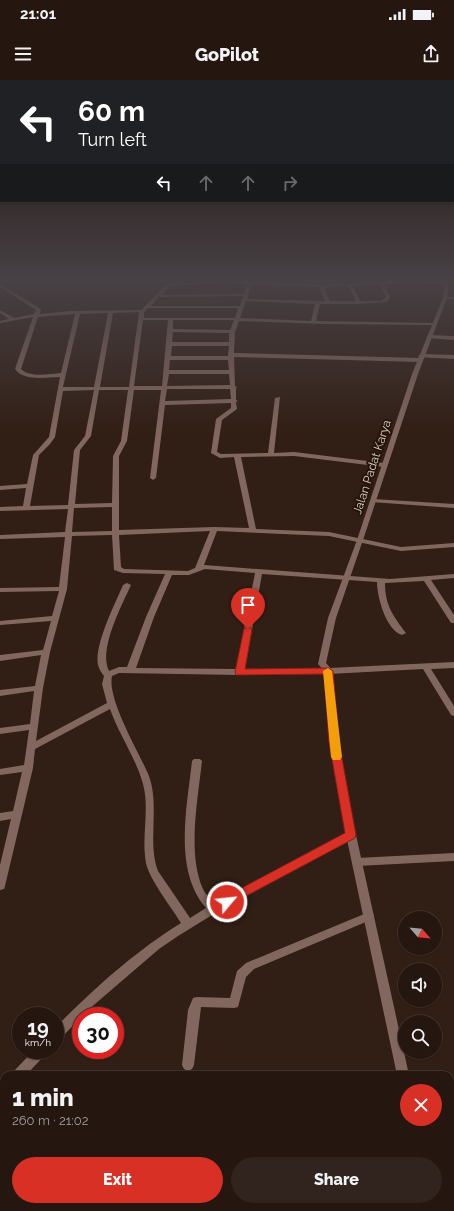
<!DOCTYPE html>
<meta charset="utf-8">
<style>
body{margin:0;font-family:Raleway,sans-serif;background:#31231d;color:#f1f3f6;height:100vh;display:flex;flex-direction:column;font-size:15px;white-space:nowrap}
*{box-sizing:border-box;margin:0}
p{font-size:13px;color:#a39f9e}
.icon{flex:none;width:22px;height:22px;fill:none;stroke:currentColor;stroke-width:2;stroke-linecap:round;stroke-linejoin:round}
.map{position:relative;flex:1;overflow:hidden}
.panel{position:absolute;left:0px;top:991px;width:454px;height:140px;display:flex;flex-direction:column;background:#25160f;border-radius:12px 12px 0 0;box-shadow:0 1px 3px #0004,0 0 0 1px #42352f}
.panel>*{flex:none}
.guide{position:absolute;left:0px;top:0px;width:454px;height:122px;box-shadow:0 1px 3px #0004,0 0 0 1px #42352f;background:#202124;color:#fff;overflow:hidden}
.needle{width:26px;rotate:117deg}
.buttons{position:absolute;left:398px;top:831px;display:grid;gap:8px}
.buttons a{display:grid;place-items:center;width:44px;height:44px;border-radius:50%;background:#25160f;box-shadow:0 1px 3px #0004,0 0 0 1px #42352f;font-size:20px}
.speed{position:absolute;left:12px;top:927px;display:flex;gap:8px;font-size:20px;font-weight:700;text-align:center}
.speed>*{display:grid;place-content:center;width:52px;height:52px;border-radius:50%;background:#25160f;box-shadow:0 1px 3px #0004,0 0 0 1px #42352f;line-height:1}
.speed small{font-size:10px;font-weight:400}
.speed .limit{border:6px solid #d22;background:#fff;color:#111}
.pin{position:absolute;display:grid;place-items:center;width:34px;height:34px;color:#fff;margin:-41px -17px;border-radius:50% 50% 50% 0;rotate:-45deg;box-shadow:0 0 4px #0007}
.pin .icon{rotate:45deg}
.me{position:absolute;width:44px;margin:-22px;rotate:62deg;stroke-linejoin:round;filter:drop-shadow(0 0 3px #0008)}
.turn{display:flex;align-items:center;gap:14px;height:84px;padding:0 12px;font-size:18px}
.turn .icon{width:52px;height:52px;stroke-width:2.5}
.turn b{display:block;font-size:28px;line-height:34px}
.lanes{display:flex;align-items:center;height:38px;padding:0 12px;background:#0003;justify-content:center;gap:20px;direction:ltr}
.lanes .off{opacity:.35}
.round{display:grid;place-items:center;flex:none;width:42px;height:42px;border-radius:21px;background:#31231d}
.head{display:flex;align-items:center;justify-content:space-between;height:68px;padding:0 12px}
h1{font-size:24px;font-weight:800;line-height:30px}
.action{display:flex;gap:8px;margin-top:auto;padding:8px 12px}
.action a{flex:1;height:46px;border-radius:24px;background:#d93025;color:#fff;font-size:16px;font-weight:800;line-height:46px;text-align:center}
.action a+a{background:#31231d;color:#f1f3f6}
.status{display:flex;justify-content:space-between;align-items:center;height:28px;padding:0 20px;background:#25160f;direction:ltr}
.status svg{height:11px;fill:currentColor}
header{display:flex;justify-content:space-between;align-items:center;height:52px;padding:0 12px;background:#25160f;font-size:18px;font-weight:800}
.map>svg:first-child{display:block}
</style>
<div class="status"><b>21:01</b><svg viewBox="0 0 49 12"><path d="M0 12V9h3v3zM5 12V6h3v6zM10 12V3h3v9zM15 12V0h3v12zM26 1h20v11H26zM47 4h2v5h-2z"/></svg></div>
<header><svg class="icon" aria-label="menu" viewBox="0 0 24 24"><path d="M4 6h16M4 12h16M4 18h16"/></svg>GoPilot<svg class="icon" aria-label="share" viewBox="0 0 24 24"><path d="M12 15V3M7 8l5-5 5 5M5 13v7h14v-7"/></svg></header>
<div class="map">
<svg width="454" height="1131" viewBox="0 0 454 1131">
<rect width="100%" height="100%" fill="#311e14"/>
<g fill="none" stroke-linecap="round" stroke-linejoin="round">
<path fill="#82675f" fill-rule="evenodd" d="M251 198 254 199 253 202 321 205 406 201 447 202 449 203 447 204 406 203 384 204 390 217 387 222 359 224H320L316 241 437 243V245H435L325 244 239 241 235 252 234 273 420 278 423 280 420 282 234 277 235 306 237 307 236 308V320L238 321 236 322 237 329 222 340 217 372 221 374 268 373 275 318 280 317 274 373 294 372 384 383 387 385 384 387 294 376 241 377 256 449 329 452 401 467 454 463V467L401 471 329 456 217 451 204 485 390 499 454 494V498L431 500 454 535V543H451L424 501 385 503C385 525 393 536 406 553L402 555C386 550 377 517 377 502L262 494 245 589 329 588 454 582V588L431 589 454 626V636L451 635 423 589 329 594 240 595 119 593 112 596C107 620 139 672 149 696 160 727 147 762 158 791L190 838 206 828C173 790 187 727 192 681L194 679H200L202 681C198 719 187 773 203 809 205 814 211 819 214 823L348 752 351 751 354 752 356 755 354 758 217 832 178 856 159 869 88 930 59 960 55 962V948C92 910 137 870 181 843 172 828 149 799 146 783 141 757 150 730 143 704 136 678 119 655 110 629L35 669 33 688 5 806 4 809 0 810V785L11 739 0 741V733L13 731 22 692 0 695V689L24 685 29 650 0 654V648L30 644 34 611 0 616V610L35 606 41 575 0 581V575L43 570 51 541 0 545V541L52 536 59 511 0 512V508L59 507 65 457 0 459V455L65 452 68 429 0 431V427L23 426 26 408 0 410V406L27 404 33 375 49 357 60 297C47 297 24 302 15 289L33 237 0 243V241L9 239 0 233V230L14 238 34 234 36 230 0 207V204L41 229 40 234 70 231 141 230 167 204 220 201 249 202ZM220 203 248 204 244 214 162 215 170 206ZM252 205 319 207 325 221 247 219ZM380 205 386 217 381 221H360L353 206ZM348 206 356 221H330L324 207ZM243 216 240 226H151L159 217ZM246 221 315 224 311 241 240 238ZM148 228H238L235 238H144V232ZM139 232 129 307H100L113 233ZM108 233 94 307H63L80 234ZM75 234 61 293C49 294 30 298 21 289L38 237ZM143 240H168L162 306H134ZM173 240H234L230 250 173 249ZM173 252 229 253V262H172ZM172 266H229L228 276H171ZM170 280H228L229 290H169ZM169 294H229L230 305 167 306ZM167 309H230L231 319 165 321ZM94 310 85 356 74 370 68 425 30 426 39 375 50 364 55 357 63 311ZM99 310H128L121 361 113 376 112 423 75 424 80 370 91 356ZM134 310H161L150 398 153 400 156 398 165 325 231 323V328L216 339 211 373 220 378 234 377 249 448 214 447 119 450V376L127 361ZM112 427V451L72 452 74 428ZM210 451 195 488 188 491 124 489 121 487 119 455ZM112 455 114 490 123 493 165 494 146 537 127 587H119L109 591C98 570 122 525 131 505L127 503 123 505C115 524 94 565 98 585 99 589 101 592 104 596L102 604 107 623 36 661 43 608 50 572 67 509 72 456ZM205 489 255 493 236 589 136 588 154 537 172 495H189Z
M443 217H454V219H443Z
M429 255 454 256V260L427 258V256Z
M421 274 454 275V279L419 277 418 276Z
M373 419 454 424V428L371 422V420Z
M454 773V781L357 786 353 785 352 782 353 779 357 778Z
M369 832 373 833 374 836 373 839 254 889 246 897 238 927 234 928 201 927 194 985 192 989 188 991 184 989 182 985 188 930 193 918 197 917 230 918 237 891 246 883Z
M34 970H48L46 974 26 995H12L14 991Z
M4 1004V1019L0 1021V1006Z
M115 1127H129V1131H115Z"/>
<path fill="#82675f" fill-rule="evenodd" d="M445 198H449L447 218 418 294 363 460 336 538 326 583 333 591 338 662 356 755 409 995H397L346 755 330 662 325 592 318 584 328 538 357 460 412 294 443 218Z
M419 1127H433L434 1131H420Z"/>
</g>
<linearGradient id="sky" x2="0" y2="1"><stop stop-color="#1b100b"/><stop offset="0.56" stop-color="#484145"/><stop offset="1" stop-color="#484145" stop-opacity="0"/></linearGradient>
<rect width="454" height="356" fill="url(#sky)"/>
<path fill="#d93025" stroke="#8d1f18" d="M248 546 252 549 245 589 329 588 333 591 339 662 356 755 355 758 227 826 223 825 221 822 223 818 345 753 329 662 324 594 236 595 235 592 244 549Z"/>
<path fill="#f59e0b" d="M328 588 332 591 342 677 340 680H333L331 677 323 591Z"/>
<g text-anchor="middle" stroke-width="4" stroke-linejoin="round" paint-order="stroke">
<g font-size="12" fill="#ddd0ca" stroke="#26150b">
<text transform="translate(372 387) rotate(-72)" y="4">Jalan Padat Karya</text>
</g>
</g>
</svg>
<div class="buttons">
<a><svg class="needle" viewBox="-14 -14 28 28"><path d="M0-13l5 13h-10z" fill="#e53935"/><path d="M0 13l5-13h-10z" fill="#a39f9e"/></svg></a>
<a><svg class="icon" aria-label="sound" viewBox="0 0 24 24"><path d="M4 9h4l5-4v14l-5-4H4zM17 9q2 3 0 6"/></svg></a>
<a><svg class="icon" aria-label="search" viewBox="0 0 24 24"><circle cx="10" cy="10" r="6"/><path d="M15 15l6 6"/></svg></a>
</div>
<div class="speed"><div>19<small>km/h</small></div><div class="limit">30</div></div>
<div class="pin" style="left:248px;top:549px;background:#d93025"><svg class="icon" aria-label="arrive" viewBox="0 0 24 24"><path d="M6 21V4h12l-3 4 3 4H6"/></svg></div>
<svg class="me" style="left:227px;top:822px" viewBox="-20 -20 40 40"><circle r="17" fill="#d93025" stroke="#fff" stroke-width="3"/><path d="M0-11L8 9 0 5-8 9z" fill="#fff"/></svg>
<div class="guide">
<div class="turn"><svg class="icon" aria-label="left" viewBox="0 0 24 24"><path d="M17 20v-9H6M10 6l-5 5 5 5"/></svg><div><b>60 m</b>Turn left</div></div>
<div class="lanes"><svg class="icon" aria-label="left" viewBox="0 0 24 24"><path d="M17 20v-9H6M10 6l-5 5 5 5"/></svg><svg class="icon off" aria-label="ahead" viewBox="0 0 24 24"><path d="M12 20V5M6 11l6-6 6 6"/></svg><svg class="icon off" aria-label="ahead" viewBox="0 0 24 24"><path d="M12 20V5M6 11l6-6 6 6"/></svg><svg class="icon off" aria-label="right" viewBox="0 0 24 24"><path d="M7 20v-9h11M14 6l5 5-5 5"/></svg></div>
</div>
<section class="panel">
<div class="head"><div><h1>1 min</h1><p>260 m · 21:02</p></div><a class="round" style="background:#d93025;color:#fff"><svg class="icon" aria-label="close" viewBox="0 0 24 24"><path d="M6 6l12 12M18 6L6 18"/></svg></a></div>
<div class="action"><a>Exit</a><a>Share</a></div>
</section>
</div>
